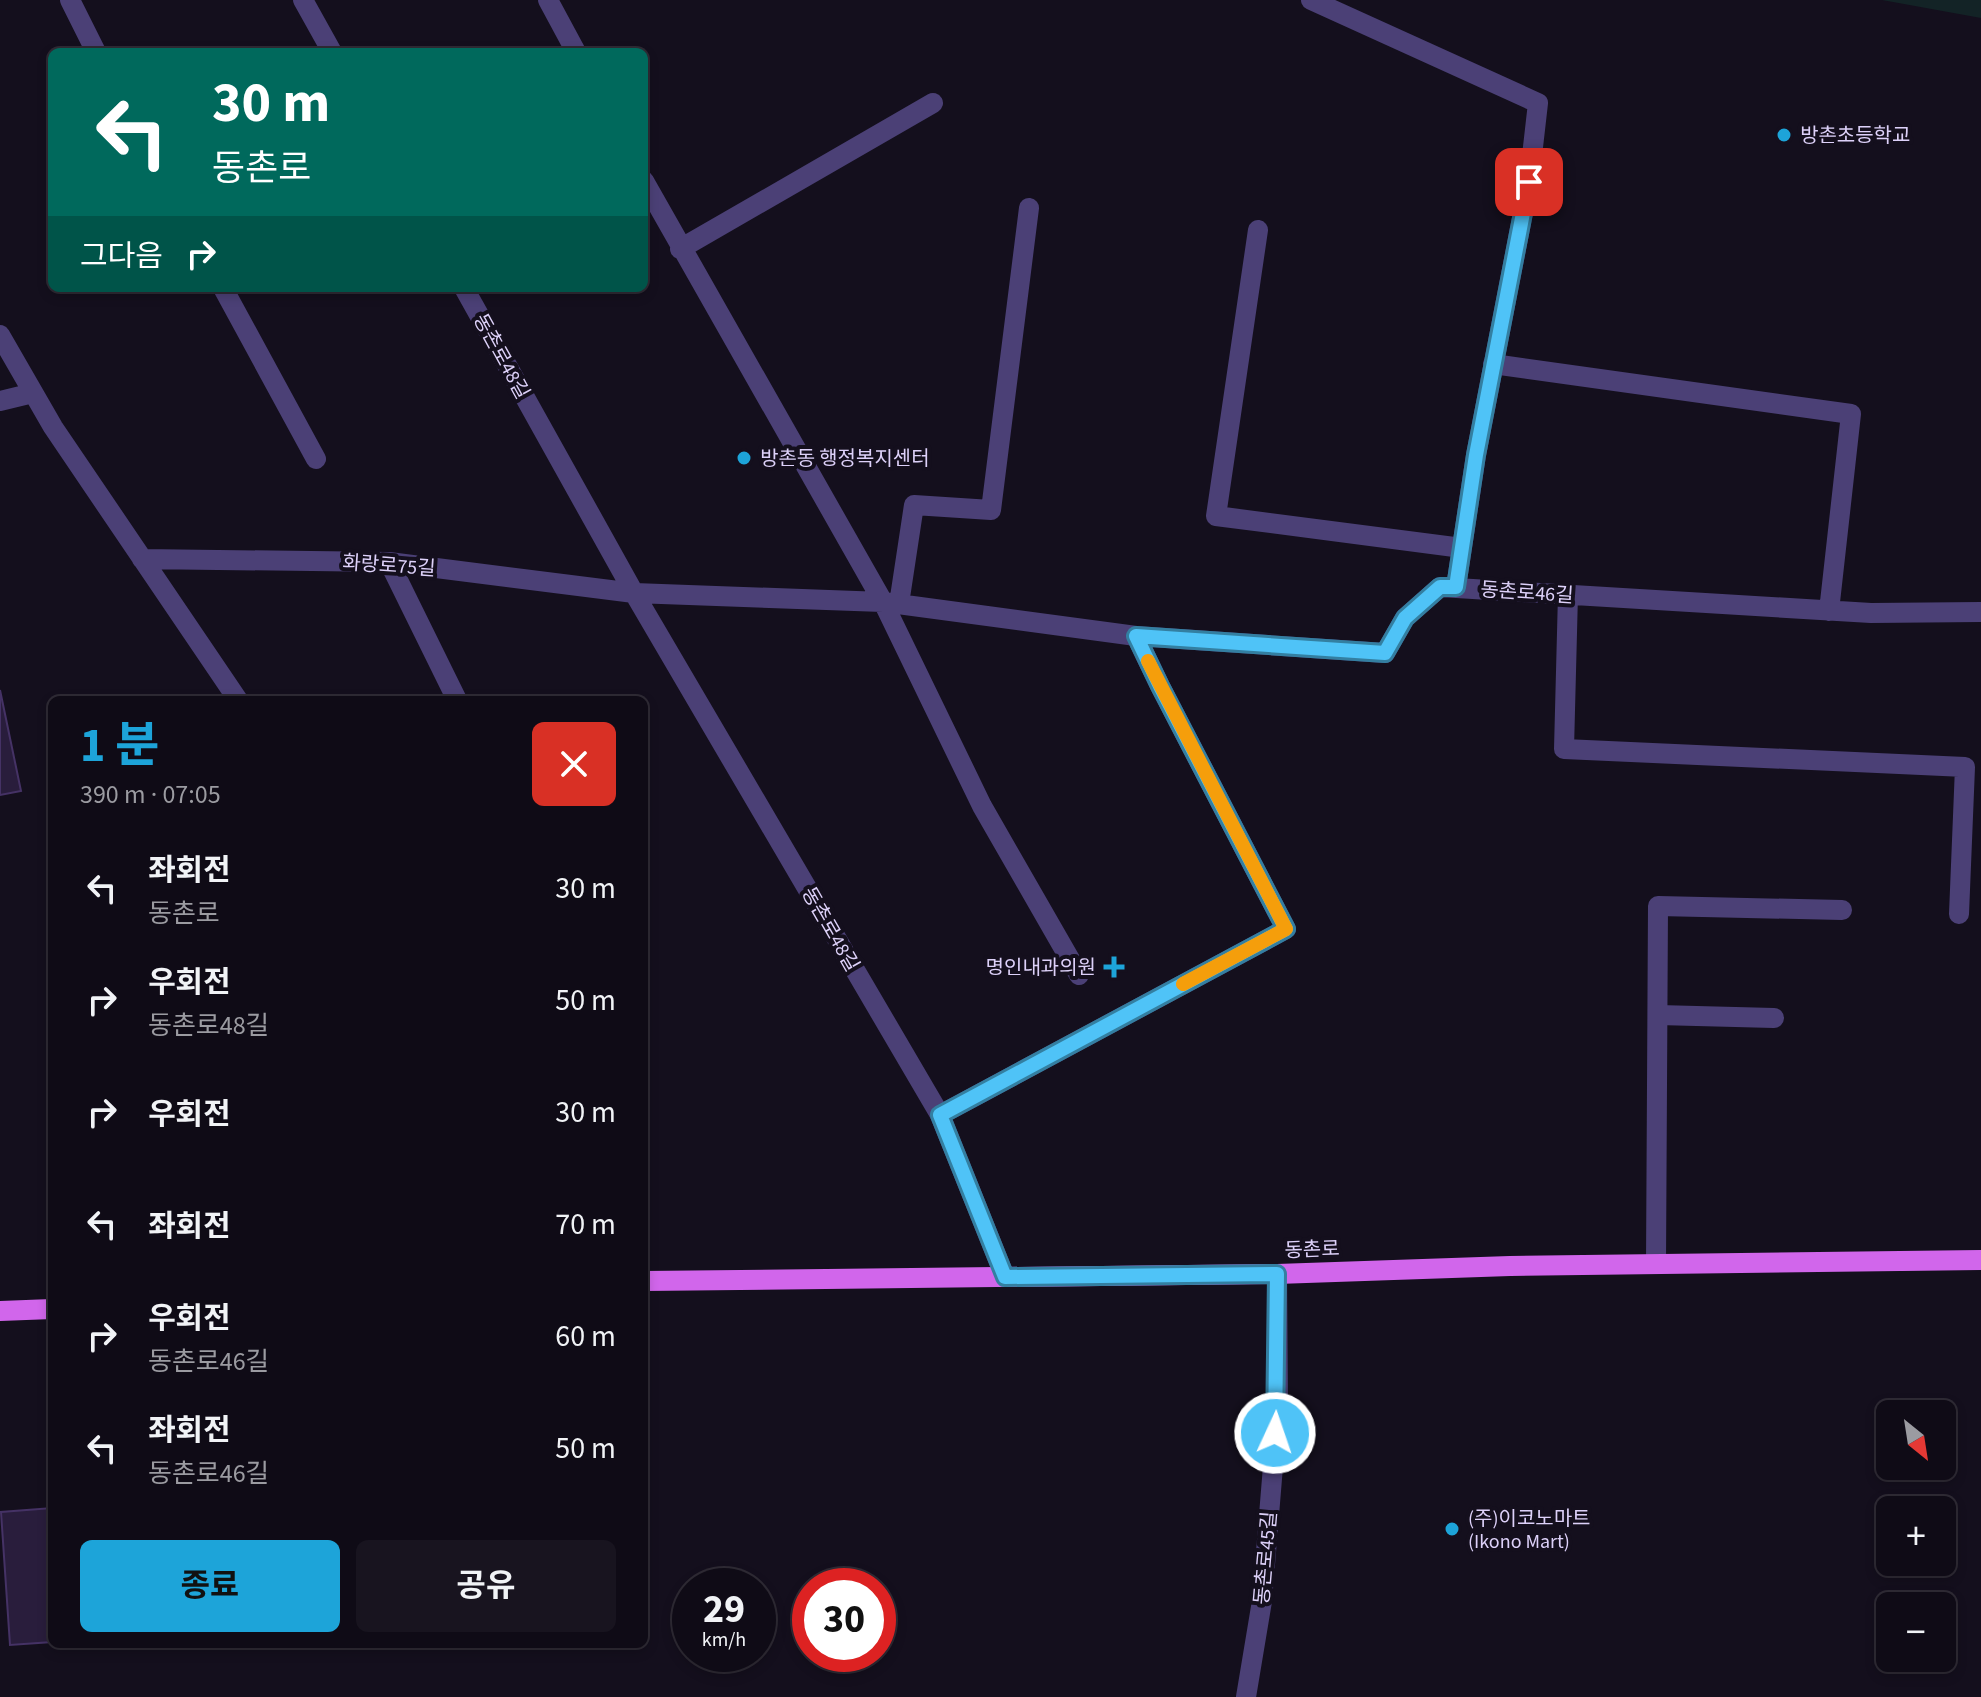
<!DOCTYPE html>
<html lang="ko">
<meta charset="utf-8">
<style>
body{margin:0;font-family:"Source Sans 3","Noto Sans KR",sans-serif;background:#18141f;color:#f1f3f6;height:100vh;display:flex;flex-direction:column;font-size:30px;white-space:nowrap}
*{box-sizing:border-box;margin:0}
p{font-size:26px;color:#9b9ba1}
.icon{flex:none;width:44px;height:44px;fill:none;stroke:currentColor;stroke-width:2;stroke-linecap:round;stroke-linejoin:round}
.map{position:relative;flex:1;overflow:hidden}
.sheet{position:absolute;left:48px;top:696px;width:600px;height:952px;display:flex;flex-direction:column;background:#0f0b16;border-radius:12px;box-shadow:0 4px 12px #0003,0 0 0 2px #2f2b35}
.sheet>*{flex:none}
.banner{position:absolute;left:48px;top:48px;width:600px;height:244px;border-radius:12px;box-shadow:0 4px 12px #0003,0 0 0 2px #2f2b35;background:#00695c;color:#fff;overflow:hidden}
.needle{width:52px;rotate:150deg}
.tools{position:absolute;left:1876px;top:1400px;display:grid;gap:16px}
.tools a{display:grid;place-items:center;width:80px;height:80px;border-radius:12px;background:#0f0b16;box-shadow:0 4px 12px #0003,0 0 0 2px #2f2b35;font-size:40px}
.speed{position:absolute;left:672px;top:1568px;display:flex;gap:16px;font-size:40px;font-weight:700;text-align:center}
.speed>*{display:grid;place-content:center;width:104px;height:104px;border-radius:50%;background:#0f0b16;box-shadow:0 4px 12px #0003,0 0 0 2px #2f2b35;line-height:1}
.speed small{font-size:20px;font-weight:400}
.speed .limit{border:12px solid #d22;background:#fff;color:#111}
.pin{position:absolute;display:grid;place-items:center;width:68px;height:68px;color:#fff;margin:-34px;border-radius:16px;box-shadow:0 4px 12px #0006}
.me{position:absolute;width:88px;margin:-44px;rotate:3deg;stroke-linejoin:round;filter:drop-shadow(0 0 6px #0008)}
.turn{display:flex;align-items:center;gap:28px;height:168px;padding:0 32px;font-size:36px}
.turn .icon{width:104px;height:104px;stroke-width:2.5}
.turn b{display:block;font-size:56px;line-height:68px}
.then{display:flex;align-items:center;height:76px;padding:0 32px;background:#0003;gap:16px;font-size:30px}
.round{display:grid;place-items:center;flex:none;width:84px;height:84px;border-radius:12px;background:#18141f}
.overview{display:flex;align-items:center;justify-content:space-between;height:136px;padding:0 32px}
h1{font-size:48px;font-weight:700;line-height:60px;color:#1da4d9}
.button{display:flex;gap:16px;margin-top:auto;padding:16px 32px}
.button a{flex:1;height:92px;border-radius:12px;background:#1da4d9;color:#111;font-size:32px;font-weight:700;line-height:92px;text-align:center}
.button a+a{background:#18141f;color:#f1f3f6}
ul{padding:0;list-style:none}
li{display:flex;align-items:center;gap:24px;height:112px;padding:0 32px}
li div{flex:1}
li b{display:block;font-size:30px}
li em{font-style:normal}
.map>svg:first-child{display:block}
</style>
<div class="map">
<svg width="1981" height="1697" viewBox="0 0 1981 1697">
<rect width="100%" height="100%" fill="#140f1d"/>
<path fill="#132326" d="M1882 0H1981V18Z"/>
<path fill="#291d3c" stroke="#453265" stroke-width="2" d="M0 690 21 791 0 795Z
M52 1508V1642L10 1645 1 1512Z"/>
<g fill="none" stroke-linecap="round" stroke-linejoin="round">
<path stroke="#4b4076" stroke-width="20" d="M70 0 96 52
M303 0 332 52
M548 0 576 52
M1311 0 1538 103 1529 182 1476 455 1456 587
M644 181 883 602 982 806 1079 975
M1258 230 1216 516 1462 548
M680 249 933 103
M223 288 316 459
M464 288 634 593 940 1115 1005 1277
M0 335 53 427 238 700
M1493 364 1851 414 1829 611
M0 401 33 393
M142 559 389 562 634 593 883 602 1136 636 1385 653 1405 618 1440 587 1871 613 1981 612
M389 562 457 700
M1568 594 1564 749 1965 767 1959 914
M899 604 914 505 991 510 1029 208
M1658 1015 1774 1018
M940 1115 1286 929 1160 686 1136 636
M1656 1264 1658 906 1842 910
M1246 1697 1262 1601 1278 1405 1277 1274"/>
<path stroke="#d166eb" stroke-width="20" d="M644 1281 1277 1274 1510 1266 1981 1260
M0 1311 52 1309"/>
</g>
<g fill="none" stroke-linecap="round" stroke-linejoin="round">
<g stroke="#337fa1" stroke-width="20">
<path id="route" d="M1275 1433 1277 1274 1005 1277 940 1115 1286 929 1160 686 1136 636 1385 653 1405 618 1440 587H1456L1476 455 1529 182"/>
</g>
<use href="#route" stroke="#4fc3f7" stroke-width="14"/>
<path stroke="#f59e0b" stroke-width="14" d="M1148 661 1286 929 1183 984"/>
</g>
<g fill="#1da4d9" stroke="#140f1d" stroke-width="3">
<circle cx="1784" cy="135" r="8"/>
<circle cx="744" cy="458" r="8"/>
<path d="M1110 955h8v8h8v8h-8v8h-8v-8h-8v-8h8z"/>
<circle cx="1452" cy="1529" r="8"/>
</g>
<g text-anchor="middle" stroke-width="8" stroke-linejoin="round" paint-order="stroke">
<g font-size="20" fill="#ddd1f9" stroke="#140f1d" text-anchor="start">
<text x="1800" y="142">방촌초등학교</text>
<text x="760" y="465">방촌동 행정복지센터</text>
<text x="1096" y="974" text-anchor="end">명인내과의원</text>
<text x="1468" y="1525">(주)이코노마트<tspan x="1468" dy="23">(Ikono Mart)</tspan></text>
</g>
<g font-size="20" fill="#ddd1f9" stroke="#140f1d">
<text transform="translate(502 356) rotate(61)" y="7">동촌로48길</text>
<text transform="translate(389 565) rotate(4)" y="7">화랑로75길</text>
<text transform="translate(1527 592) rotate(4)" y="7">동촌로46길</text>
<text transform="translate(831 929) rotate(60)" y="7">동촌로48길</text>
<text transform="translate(1312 1249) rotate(-2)" y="7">동촌로</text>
<text transform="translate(1265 1558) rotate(-85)" y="7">동촌로45길</text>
</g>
</g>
</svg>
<div class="tools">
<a><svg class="needle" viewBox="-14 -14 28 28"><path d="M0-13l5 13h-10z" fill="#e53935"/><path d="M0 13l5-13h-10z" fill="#9b9ba1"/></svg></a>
<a>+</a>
<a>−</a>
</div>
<div class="speed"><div>29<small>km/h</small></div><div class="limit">30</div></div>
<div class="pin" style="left:1529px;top:182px;background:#d93025"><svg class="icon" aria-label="arrive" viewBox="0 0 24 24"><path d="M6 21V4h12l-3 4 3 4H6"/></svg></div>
<svg class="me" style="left:1275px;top:1433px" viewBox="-20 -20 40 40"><circle r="17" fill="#4fc3f7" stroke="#fff" stroke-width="3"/><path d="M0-11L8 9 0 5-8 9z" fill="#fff"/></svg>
<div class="banner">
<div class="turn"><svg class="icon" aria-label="left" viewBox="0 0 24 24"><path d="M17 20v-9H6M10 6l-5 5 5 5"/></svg><div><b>30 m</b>동촌로</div></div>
<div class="then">그다음<svg class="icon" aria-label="right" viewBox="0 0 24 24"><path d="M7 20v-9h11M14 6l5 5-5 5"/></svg></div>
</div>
<section class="sheet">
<div class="overview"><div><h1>1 분</h1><p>390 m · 07:05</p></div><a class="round" style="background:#d93025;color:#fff"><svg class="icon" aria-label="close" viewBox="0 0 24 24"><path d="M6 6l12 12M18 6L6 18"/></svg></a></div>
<ul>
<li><svg class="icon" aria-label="left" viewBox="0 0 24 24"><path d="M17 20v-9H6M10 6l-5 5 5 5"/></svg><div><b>좌회전</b><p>동촌로</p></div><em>30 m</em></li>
<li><svg class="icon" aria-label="right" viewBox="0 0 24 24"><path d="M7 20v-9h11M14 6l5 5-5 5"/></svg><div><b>우회전</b><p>동촌로48길</p></div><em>50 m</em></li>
<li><svg class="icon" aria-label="right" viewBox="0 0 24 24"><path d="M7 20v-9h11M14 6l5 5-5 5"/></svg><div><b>우회전</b></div><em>30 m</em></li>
<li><svg class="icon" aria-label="left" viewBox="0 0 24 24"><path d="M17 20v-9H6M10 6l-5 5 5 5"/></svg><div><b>좌회전</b></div><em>70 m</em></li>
<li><svg class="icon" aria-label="right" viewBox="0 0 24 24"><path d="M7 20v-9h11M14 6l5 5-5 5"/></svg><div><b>우회전</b><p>동촌로46길</p></div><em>60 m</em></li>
<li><svg class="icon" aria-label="left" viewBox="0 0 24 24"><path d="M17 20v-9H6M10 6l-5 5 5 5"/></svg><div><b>좌회전</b><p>동촌로46길</p></div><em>50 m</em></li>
</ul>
<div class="button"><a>종료</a><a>공유</a></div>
</section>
</div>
